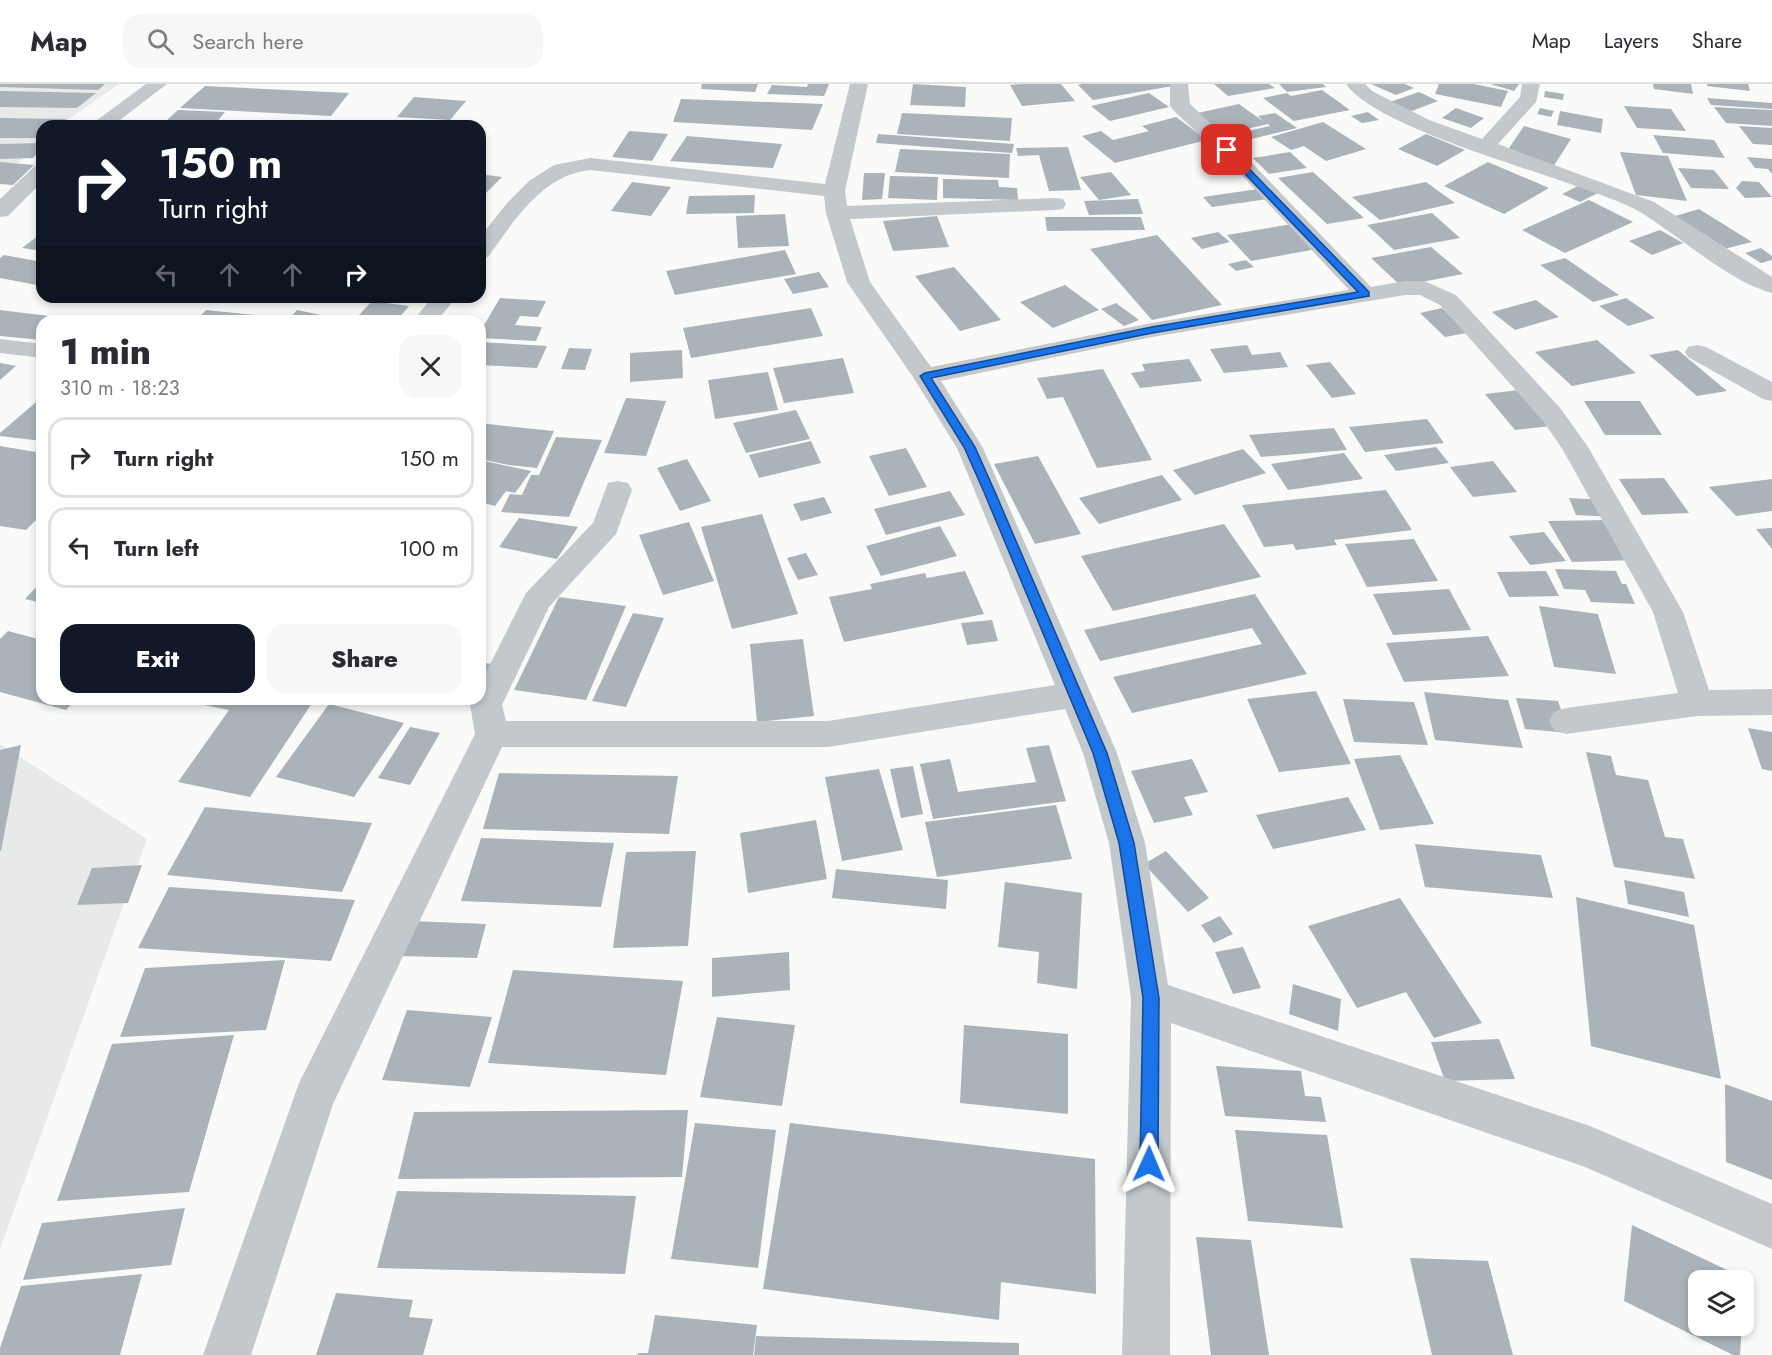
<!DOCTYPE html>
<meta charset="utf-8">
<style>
body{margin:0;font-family:Jost,sans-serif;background:#f7f7f7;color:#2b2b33;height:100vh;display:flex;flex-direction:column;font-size:22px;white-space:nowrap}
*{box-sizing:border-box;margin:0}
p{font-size:20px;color:#7c7c81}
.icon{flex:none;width:33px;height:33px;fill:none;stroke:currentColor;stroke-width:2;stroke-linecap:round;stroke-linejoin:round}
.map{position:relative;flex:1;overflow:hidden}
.panel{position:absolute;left:36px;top:231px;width:450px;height:390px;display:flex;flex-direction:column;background:#fff;border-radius:18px;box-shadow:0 3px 9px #0003}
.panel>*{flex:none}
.banner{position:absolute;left:36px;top:36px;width:450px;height:183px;border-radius:18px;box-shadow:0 3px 9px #0003;background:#111827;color:#fff;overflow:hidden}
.tools{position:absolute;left:1688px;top:1186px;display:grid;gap:12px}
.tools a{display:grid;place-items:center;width:66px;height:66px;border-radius:12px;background:#fff;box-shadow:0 3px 9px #0003;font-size:30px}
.pin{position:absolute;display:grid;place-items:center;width:51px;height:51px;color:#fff;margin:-26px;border-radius:12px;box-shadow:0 3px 9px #0006}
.me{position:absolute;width:66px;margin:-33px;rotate:1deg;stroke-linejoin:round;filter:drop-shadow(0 0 4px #0008)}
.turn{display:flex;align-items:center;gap:21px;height:126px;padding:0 24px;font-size:27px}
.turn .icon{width:78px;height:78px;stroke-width:2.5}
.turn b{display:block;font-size:42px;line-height:51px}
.lanes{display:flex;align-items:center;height:57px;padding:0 24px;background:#0003;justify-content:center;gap:30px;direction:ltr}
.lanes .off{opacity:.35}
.round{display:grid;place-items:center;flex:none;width:63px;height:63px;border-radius:18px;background:#f7f7f7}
.overview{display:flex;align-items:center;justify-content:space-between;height:102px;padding:0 24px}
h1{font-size:36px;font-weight:800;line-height:45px}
.primary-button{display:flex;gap:12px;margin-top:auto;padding:12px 24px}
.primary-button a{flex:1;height:69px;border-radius:18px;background:#111827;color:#fff;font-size:24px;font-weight:800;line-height:69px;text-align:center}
.primary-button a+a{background:#f7f7f7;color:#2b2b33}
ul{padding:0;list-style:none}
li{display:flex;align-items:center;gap:18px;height:81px;margin:0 12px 9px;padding:0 12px;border:3px solid #e1e1e2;border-radius:18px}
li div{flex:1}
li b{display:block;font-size:22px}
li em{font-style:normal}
header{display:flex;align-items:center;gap:36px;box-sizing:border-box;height:84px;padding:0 30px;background:#fff;border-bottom:2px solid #e1e1e2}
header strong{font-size:28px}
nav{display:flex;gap:33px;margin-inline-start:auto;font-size:21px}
.search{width:420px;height:54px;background:#f7f7f7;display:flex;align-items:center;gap:15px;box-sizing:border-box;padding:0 21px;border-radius:18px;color:#7c7c81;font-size:22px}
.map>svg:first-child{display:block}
</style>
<header>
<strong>Map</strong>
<div class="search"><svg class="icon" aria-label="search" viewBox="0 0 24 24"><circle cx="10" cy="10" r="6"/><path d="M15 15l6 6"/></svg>Search here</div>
<nav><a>Map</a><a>Layers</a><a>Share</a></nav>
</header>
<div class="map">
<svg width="1772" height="1271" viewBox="0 0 1772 1271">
<rect width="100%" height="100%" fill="#fafaf8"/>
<path fill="#e8e9e9" d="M0 0H119L59 42H42V57L0 96Z
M0 660 147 755 0 1165Z"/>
<path fill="#aab3b9" d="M0 0H105L98 6 0 3Z
M702 0H758L755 8 701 5Z
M808 0H829L824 12 767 10 772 1 807 3Z
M913 0 966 3 965 23 910 21Z
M1022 0H1061L1075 17 1022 22 1010 1Z
M1082 0H1170L1173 2 1093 16 1078 1Z
M1214 0H1269L1275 4 1228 12Z
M1279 0H1323L1326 3 1287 8Z
M1371 0H1405L1414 4 1396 11Z
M1439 0H1474L1508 7 1501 23 1435 10Z
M1490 0H1519L1514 7Z
M1653 0H1691L1693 10 1654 5Z
M1707 0H1748L1750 7 1707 2Z
M205 2 349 9 331 32 180 24Z
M1322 6 1350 26 1294 37 1263 14 1287 9 1291 12Z
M0 7 96 9 77 24 0 23Z
M1545 7 1564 10 1563 16 1544 13Z
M1419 8 1438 17 1409 28 1390 18Z
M1149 9 1169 23 1110 37 1091 22Z
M414 13 466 17 450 36 397 33Z
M1707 14 1772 19V25L1711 21Z
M681 15 823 20 812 46 673 38Z
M1239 20 1264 38 1258 32 1275 29 1297 44 1243 57 1234 50 1270 42 1268 40 1221 51 1193 30Z
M1624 22 1671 25 1686 47 1637 44Z
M1714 23 1772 26V42L1726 39Z
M1456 24 1484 34 1471 44 1442 34Z
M1540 24 1554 27 1551 33 1537 30Z
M178 26 225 28 215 40 164 39Z
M1560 27 1603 35 1601 49 1557 41Z
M1368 28 1379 36 1362 39 1351 32Z
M902 29 1012 34 1010 57 897 50Z
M1176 33 1207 56 1115 79 1082 52 1101 47 1113 56 1149 47 1142 42Z
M0 34 66 35 60 42H42V54H0Z
M1323 38 1366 65 1326 77 1304 62 1291 66 1271 53Z
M1524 42 1571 55 1553 83 1505 70Z
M1739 42 1772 44V61L1753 60Z
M629 47 668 50 652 77 612 73Z
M878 50 1014 60 1012 69 876 59Z
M1426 50 1465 66 1437 82 1398 65Z
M1653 51 1714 56 1725 74 1663 69Z
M687 52 782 60 773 84 670 77Z
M42 59V64L33 74 0 75V60Z
M1068 63 1081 106 1049 107 1039 71 1018 72 1016 64Z
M900 65 1010 70 1009 94 895 88Z
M1290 68 1307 84 1269 90 1253 74Z
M1620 68 1668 72 1687 117 1636 111Z
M1747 73 1772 75V90L1768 85 1755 84Z
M0 78 34 81 13 101 0 100Z
M1488 78 1549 104 1504 130 1444 102Z
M1678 84 1714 86 1729 105 1691 104Z
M1111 88 1131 111 1099 116 1080 93Z
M1313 88 1364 134 1327 140 1278 94Z
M864 89H885L882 115 862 116Z
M480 90 502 93 480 115Z
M890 92 938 93 937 116 888 114Z
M943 95 998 96 999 103 1017 104 1018 116 943 114Z
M1742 97 1759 98 1772 113 1745 114 1736 104Z
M632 98 671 103 651 132 611 127Z
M1426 98 1455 119 1380 136 1352 113Z
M1580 101 1598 109 1580 118 1562 110Z
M1258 105 1268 115 1212 123 1203 113Z
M755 111 754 129 686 130 689 112Z
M1138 115 1143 130 1089 131 1084 117Z
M1589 116 1633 138 1565 169 1522 146Z
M1699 125 1752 158 1724 165 1672 133Z
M1432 129 1460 154 1394 166 1367 141Z
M785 130 789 162 738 164 736 132Z
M937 132 949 163 893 167 883 137Z
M1045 133H1141L1145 146 1047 147Z
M1292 140 1317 165 1251 177 1227 151Z
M1660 146 1683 159 1652 171 1629 157Z
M1218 148 1230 158 1202 165 1191 154Z
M42 149V167L22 164Z
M1157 151 1222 221 1152 236 1090 165Z
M1431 163 1463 190 1401 202 1371 174Z
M1761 164 1772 172V176L1761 179 1745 169Z
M785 166 796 190 675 211 666 187Z
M4 171 42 178V202L0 194V174Z
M1565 174 1619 211 1593 218 1540 181Z
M1246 176 1254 183 1236 187 1228 180Z
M954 183 1001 236 960 247 915 192Z
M819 188 829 203 793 210 784 195Z
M1065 201 1099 226 1053 244 1020 218Z
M500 214 546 217 538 233 520 232 515 241 542 243 536 257 480 254V248Z
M1626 214 1655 234 1628 242 1599 222Z
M1536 216 1559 233 1515 246 1492 228Z
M372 217 409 222 397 236 359 231Z
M1116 219 1139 236 1124 242 1101 225Z
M811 224 823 252 691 274 683 244Z
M1442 224 1467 249 1445 253 1420 229Z
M0 226 65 234 62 237H42V256L0 252Z
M206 226 255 231 248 237H195Z
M297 226 345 236 344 237H287Z
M1597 256 1636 289 1572 302 1535 268Z
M480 258 547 262 537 284 480 281Z
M1247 261 1252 271 1280 268 1288 283 1224 289 1210 265Z
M569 264 592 265 585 286 561 285Z
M682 266 683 294 630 298V269Z
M1678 266 1727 307 1697 312 1649 271Z
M843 274 854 309 784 319 773 284Z
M1189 275 1202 297 1140 304 1131 289 1145 287 1142 280Z
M1330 278 1356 310 1332 314 1306 281Z
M0 279 16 282 0 296Z
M1103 285 1115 307 1152 376 1097 384 1063 313 1047 315 1037 294Z
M768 288 778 326 715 335 708 296Z
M1519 306 1551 342 1515 346 1485 310Z
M42 313V357L0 352V349Z
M626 314 666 317 646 372 604 369Z
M1584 317H1640L1662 351H1605Z
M796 326 810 355 746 369 733 339Z
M1427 335 1444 359 1365 368 1349 343Z
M480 339 524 344 554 347 537 384 509 381 480 375Z
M1334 344 1347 366 1261 373 1249 351Z
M556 353 602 356 569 433 501 428 510 410 522 411 531 391H539Z
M811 357 821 379 759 394 749 371Z
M0 362 42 369V430L26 446 0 442Z
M1436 363 1449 379 1396 387 1384 371Z
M906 364 927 403 889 412 869 372Z
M1243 365 1266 389 1195 411 1173 386Z
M1344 369 1363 395 1288 406 1271 380Z
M1038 372 1081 450 1035 460 994 380Z
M687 375 711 417 680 427 657 384Z
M480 376 531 387 515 409 506 407 495 422 480 418Z
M1493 377 1517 408 1473 413 1450 383Z
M1162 391 1182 416 1099 440 1079 414Z
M1664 394 1689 429 1642 431 1619 395Z
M1772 395V427L1736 432 1709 403Z
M1386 406 1412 446 1334 456 1337 461 1296 466 1293 460 1264 463 1242 421Z
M950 407 965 431 886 451 874 425Z
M824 413 832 429 801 437 793 420Z
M1569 414 1607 416 1614 433 1576 431Z
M762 430 798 530 732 545 701 443Z
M519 434 578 443 557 475 499 463Z
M1609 436 1635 476 1572 478 1548 437Z
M689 438 714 497 663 511 639 451Z
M1224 440 1261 493 1113 527 1081 472Z
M940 442 957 472 881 492 866 462Z
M1772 444V465L1756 445Z
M1544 448 1566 477 1530 481 1509 452Z
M1414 455 1438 497 1367 503 1345 460Z
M806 469 818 491 798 496 787 474Z
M1555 485 1616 487 1622 500H1626L1635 520 1591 518 1585 506 1564 505Z
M965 487 984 530 844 558 829 513 872 505 870 500 925 489 927 494Z
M1546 487 1559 512 1509 513 1497 488Z
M42 497V519L25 515Z
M1449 505 1471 546 1393 551 1373 510Z
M1255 510 1307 590 1132 629 1113 593 1262 560 1252 544 1100 577 1084 546Z
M559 513 626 522 586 616 514 606Z
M1539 522 1598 530 1616 590 1554 583Z
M633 529 664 534 626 623 592 617Z
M992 536 998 557 967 561 961 539Z
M8 547 42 556V615H76L66 626 0 608V555Z
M1488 552 1509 592 1404 598 1386 559Z
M803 555 814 632 757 638 750 560Z
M480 578 491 580 480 600Z
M1316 607 1351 680 1279 688 1247 615Z
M1424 608 1508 616 1523 664 1435 656Z
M1516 614 1558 617 1569 649 1525 645Z
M209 615 314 616 250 713 178 698 229 626 204 621Z
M1343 615 1414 618 1428 661 1354 658Z
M329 620 404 639 354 713 276 693Z
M410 643 440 649 410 701 378 694Z
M1748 644 1772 648V687L1762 685Z
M21 661 1 767H0V666Z
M1049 661 1066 717 933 735 920 680 950 675 958 708 1036 698 1026 664Z
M1586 668 1611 672 1616 691 1648 696 1665 753 1683 755 1695 795 1614 783Z
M1400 671 1434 740 1380 746 1354 675Z
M1192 675 1208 708 1184 713 1193 731 1154 739 1131 687Z
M913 682 923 730 901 734 890 685Z
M879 685 903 766 842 777 825 693Z
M499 689 678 692 669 750 483 745Z
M1348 713 1366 746 1273 765 1256 731Z
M1056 721 1072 775 937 793 925 738Z
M205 723 372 739 342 808 167 791Z
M816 736 827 795 748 809 740 749Z
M481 754 614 759 601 823 461 817Z
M1415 760 1541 771 1553 814 1425 803Z
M696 767 688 862 613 864 626 768Z
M1166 767 1209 814 1188 828 1144 780Z
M142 781 128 819 77 821 92 784Z
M836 785 948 796 946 825 832 814Z
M1624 796 1684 808 1689 833 1628 820Z
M1005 798 1082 809 1077 905 1037 899 1039 868 998 863Z
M169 803 355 816 331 877 138 864Z
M1576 813 1694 841 1721 995 1591 962Z
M1400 814 1482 939 1434 954 1406 908 1357 924 1308 842Z
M1220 832 1233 850 1214 859 1201 841Z
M412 837 486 840 477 874 401 872Z
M1243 863 1261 904 1233 910 1215 868Z
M789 868 790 906 712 913V874Z
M285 876 266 946 120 953 145 884Z
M513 886 683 897 666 991 488 979Z
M1293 900 1341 915 1338 947 1289 930Z
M407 926 492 933 470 1003 382 996Z
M717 933 795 941 782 1022 700 1013Z
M964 941 1068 950V1030L960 1019Z
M234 951 189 1108 57 1117 112 960Z
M1499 955 1515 995 1445 997 1431 958Z
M1216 982 1301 987 1305 1012 1321 1013 1326 1038 1225 1032Z
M1725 1000 1772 1017V1096L1726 1078Z
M688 1026 682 1093 398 1095 414 1028Z
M695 1039 776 1046 758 1184 671 1175Z
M790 1039 1095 1075 1096 1210 1001 1198 999 1236 763 1205Z
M1235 1046 1327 1051 1343 1144 1248 1137Z
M397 1107 636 1112 625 1190 377 1184Z
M185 1124 171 1181 23 1196 42 1139Z
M1632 1141 1744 1194V1197H1698V1242H1742L1740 1271H1733L1624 1217Z
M1196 1153 1251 1156 1269 1271H1211Z
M1410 1174 1488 1177 1513 1271H1432Z
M142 1190 120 1271H0V1264L21 1202Z
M336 1209 413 1216 409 1233 433 1235 423 1271H316Z
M655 1231 757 1241 753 1271H638V1269H648Z
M756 1252 1019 1259V1271H754Z"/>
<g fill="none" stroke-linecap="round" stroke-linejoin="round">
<path fill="#c3c8cc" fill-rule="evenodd" d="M146 0H167L112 42H89Z
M850 0H868L845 107 847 122 1055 114 1063 115 1066 120 1063 125 1055 126 850 135 870 198 931 283 1152 239 1349 206 1236 85 1173 26 1170 22V0H1188L1190 20 1250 77 1371 203 1405 197H1424L1456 211 1561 325 1588 363 1683 528 1709 606 1772 605V631L1697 632 1566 650 1554 646 1549 637 1554 628 1566 624 1678 609 1653 528 1563 366 1543 337 1440 221 1420 211H1405L1152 253 941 297 983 364 1117 669 1145 759 1168 901 1590 1042 1772 1120V1165L1585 1083 1171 939 1170 1271H1122L1131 914 1109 759 1083 669 1065 625 828 663H502L333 1020 251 1271H203L299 999 475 650 470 621 473 615H480V600L526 509 593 439 608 399 618 397 628 399 632 406 616 450 549 523 502 621 506 637H828L1055 601 957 364 913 293 847 198 826 129 824 112 590 86C542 91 514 137 488 173L480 175V153L508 118 529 97 554 81 590 74 825 100Z
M1346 0H1365L1372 7 1429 36 1482 55 1520 13 1522 0H1540L1536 18 1498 60 1654 118 1772 193V209C1731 199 1678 151 1640 128 1621 117 1597 110 1576 102 1525 83 1374 41 1346 0Z
M42 80V98L8 132 0 133V115L35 82Z
M432 213H456L437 237H413Z
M0 255 42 260V274L0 269Z
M1697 261 1706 263 1772 298V317L1763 315 1688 273 1685 268 1688 263Z"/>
</g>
<path fill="#1a73e8" stroke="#114b97" stroke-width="1.5" d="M1224 65H1230L1369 208V212L1152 249 931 294 975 363 995 408 1107 669 1134 759 1159 914 1158 1080 1155 1087 1149 1089 1143 1087 1140 1080 1143 914 1119 759 1093 669 984 408 964 363 920 292 925 289 1152 243 1358 208 1224 68Z"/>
</svg>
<div class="tools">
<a><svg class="icon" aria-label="layers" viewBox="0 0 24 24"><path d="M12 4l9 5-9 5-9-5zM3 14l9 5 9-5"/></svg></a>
</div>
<div class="pin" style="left:1227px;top:66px;background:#d93025"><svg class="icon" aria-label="arrive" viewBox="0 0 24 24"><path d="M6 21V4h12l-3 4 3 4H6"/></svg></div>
<svg class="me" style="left:1149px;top:1080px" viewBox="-20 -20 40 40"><path d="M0-17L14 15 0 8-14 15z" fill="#1a73e8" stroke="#fff" stroke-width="4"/></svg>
<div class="banner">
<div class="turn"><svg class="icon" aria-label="right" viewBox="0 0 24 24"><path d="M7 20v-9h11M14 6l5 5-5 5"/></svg><div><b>150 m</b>Turn right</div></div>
<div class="lanes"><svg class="icon off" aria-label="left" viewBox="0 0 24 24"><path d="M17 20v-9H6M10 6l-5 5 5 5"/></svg><svg class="icon off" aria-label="ahead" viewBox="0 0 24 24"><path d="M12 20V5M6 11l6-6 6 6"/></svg><svg class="icon off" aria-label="ahead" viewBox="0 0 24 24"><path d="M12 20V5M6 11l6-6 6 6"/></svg><svg class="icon" aria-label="right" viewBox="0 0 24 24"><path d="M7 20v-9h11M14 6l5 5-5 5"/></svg></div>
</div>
<section class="panel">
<div class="overview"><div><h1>1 min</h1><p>310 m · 18:23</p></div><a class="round"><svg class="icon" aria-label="close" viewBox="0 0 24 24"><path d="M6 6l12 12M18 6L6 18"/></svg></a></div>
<ul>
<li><svg class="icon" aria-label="right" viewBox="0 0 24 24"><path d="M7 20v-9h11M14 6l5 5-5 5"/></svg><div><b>Turn right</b></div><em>150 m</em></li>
<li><svg class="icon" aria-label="left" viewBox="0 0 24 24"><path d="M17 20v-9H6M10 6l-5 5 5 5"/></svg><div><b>Turn left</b></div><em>100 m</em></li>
</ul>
<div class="primary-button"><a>Exit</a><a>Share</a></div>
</section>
</div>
